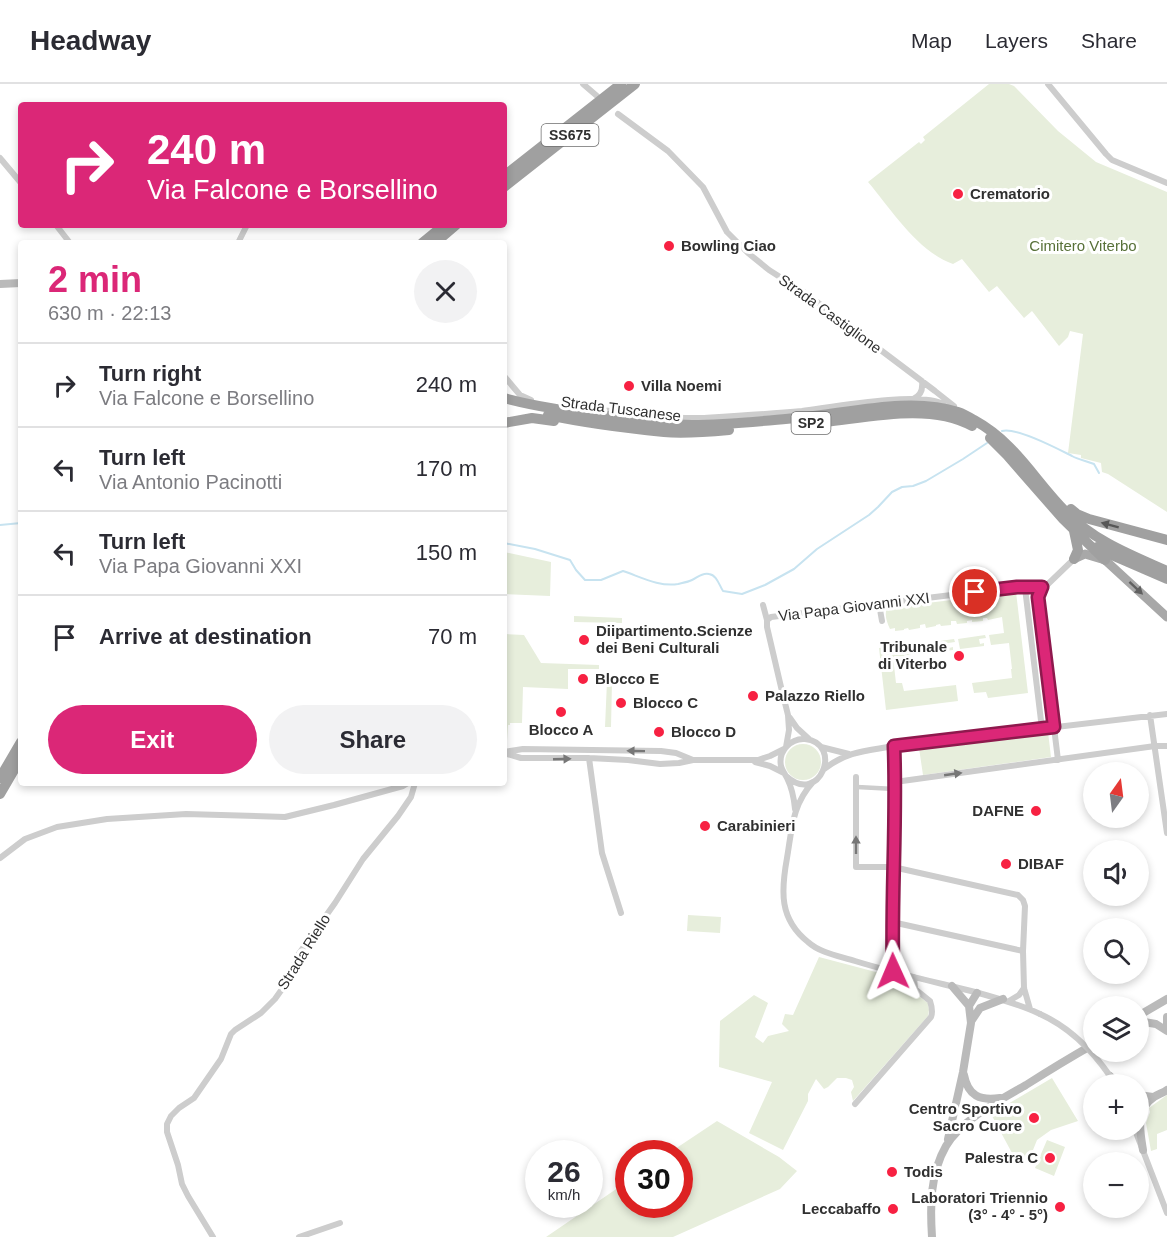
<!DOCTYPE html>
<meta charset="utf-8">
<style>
body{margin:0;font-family:Arial,sans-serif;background:#f2f2f3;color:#2b2b33;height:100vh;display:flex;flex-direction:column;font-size:22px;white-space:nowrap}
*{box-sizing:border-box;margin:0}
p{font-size:20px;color:#7c7c81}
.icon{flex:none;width:33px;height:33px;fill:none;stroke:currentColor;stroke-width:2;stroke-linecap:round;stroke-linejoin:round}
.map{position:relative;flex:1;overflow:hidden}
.panel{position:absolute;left:18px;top:156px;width:489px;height:546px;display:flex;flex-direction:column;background:#fff;border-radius:6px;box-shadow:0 3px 9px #0003}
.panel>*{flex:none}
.top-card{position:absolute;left:18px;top:18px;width:489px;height:126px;border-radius:6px;box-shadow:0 3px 9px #0003;background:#db2777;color:#fff;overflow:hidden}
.needle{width:39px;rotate:14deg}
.controls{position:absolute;left:1083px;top:678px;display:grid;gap:12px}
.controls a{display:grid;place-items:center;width:66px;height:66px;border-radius:50%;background:#fff;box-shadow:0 3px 9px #0003;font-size:30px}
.speed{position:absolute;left:525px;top:1056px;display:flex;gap:12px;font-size:30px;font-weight:700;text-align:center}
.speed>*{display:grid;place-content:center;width:78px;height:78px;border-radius:50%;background:#fff;box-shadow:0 3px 9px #0003;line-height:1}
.speed small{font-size:15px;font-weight:400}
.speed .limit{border:9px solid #d22;background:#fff;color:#111}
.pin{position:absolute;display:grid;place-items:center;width:51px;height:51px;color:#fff;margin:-26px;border:3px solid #fff;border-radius:50%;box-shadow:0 2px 6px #0007}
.me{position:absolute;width:66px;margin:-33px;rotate:359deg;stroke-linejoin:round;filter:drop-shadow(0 0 4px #0008)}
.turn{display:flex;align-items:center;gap:21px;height:126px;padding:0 30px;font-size:27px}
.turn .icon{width:78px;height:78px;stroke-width:2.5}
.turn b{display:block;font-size:42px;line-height:51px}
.round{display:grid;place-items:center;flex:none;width:63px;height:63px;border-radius:32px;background:#f2f2f3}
.summary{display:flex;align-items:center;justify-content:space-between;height:102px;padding:0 30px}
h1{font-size:36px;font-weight:800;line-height:45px;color:#db2777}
.cta{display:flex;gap:12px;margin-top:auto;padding:12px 30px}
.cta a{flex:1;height:69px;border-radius:36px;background:#db2777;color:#fff;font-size:24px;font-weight:800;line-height:69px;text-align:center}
.cta a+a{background:#f2f2f3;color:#2b2b33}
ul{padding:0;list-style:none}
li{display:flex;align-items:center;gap:18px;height:84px;padding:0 30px;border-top:2px solid #e1e1e2}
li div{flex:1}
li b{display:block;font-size:22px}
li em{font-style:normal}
header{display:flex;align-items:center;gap:36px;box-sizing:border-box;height:84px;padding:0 30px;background:#fff;border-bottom:2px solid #e1e1e2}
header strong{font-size:28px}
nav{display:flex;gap:33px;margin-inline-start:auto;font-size:21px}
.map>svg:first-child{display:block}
</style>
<header>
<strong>Headway</strong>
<nav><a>Map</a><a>Layers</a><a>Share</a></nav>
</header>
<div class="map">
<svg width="1167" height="1153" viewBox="0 0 1167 1153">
<rect width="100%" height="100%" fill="#fff"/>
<path fill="#e7eedc" d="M989 0H1009L1014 2 1058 47 1096 78 1167 108V428L1108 390 1102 388 1101 379 1081 374V371L1068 369 1083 250 1070 247 1068 253 1059 262 1032 227 1024 234 997 202 989 208 962 175 953 180C918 168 891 125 868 98L919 58 921 60 925 56 923 53Z
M504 468 551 478 550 512 504 510Z
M1016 508 1028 609 988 614 986 608 974 609 972 599 1012 594 1011 585H1012L1009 559 991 561 989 551 1004 549 1002 533 988 536 987 534H983V537L972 538V536L967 537V539L957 540 956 537H951V541L941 542 940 540 936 541V542L926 544 925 540 920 541V544L909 546 908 544 904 545V546L895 547V544L890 545C887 538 884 531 887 524Z
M574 532 622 534V539L574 538Z
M504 550 524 551 541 579 599 581V585H568V605L523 603 522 639H510V641H508L507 657H504Z
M985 551 986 554 979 555 980 560 984 559V562L960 565 958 555Z
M954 555 955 558 948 559 949 564 953 563V566L928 569 926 559Z
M922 559 923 561 916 563 917 567H921V570L893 573 896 599H902L904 607 956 601 958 617 886 626 879 564Z
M607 597 612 598 611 643H605Z
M1048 648 1051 673 923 691 919 664Z
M785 678a18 18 0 1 1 36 0a18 18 0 1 1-36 0Z
M688 831 721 833 720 849 687 847Z
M819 873 906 896 912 907 928 919 929 926 928 932 853 1017 851 1008 854 1003 852 996 846 994H837L828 1003 824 1005 816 995 808 1010V1017L783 1066 749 1049 772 998 719 983 720 937 754 911 768 919 755 953 763 959 768 952 789 947 782 940 785 930 793 931Z
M1052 994 1078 1037 1051 1046 1037 1056 1029 1076 1012 1069 991 1030Z
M1167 1011V1046L1157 1050V1065L1151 1067 1146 1039 1150 1028 1149 1024Z
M717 1037 779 1073 797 1087 780 1105 673 1153H546L628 1097V1120H680V1070L669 1069Z
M1047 1056 1065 1063 1054 1092 1035 1084Z"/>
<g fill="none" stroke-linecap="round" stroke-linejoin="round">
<path stroke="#c7e3f0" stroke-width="2" d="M1002 347C1017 343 1058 365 1072 372 1079 376 1087 377 1094 380L1099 389
M0 441 21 439
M504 459 535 465 570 476 576 486 585 496H601L623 487C641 493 659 503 678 500 682 499 688 498 692 496 697 494 702 488 709 490 717 491 719 501 723 507L742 510 765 501 794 485 817 465 869 431 878 423 892 408 902 403 913 402 926 397 963 375 987 359"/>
<path stroke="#cdcdcd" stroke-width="4.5" d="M857 703 895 705"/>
<path stroke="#cdcdcd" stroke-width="6" d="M583 0 597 12
M1048 0 1106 70 1112 76 1167 99
M618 30 668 67 703 103 727 148 748 169 769 186 805 209 935 307 954 322
M0 74 21 99
M56 141 70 159
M238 159 247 141
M504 292 520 311 531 316
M913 315C921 312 923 305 922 297
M592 325C628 329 665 335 702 334 735 332 769 330 802 327 833 323 918 307 943 320
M1042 503 1038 513 1058 676
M1025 504 1042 645
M879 520 882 537
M763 521 767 536V543L781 603 788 631 789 646 786 663
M767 536 771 533 1017 503H1042L1047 501 1074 475
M1150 631 1167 749
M790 634 797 644 809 655
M821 663 849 670
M504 668 523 665 661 667 676 669 693 676
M504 669 521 674H589L628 676 660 680 679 679 693 676H758L770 672 784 665
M589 674 602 769 621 829
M755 678 770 682 784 689
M824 685C848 667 866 667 894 662L1167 630
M786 692C820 723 844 659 805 655 791 654 778 667 781 682 782 686 785 690 787 694 792 704 794 714 795 725
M856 693V783H893L1018 811 1023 816 1025 822 1023 867 1024 904 1030 925
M813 698C792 721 792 745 787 774 781 807 779 835 808 858 820 869 839 872 855 877 894 889 935 898 975 908 997 914 1019 920 1040 930
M895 698 1155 662H1167
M0 774 25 755 57 743 107 735 186 730 285 733 334 721 403 702 408 699
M892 838 1023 867
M893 887C891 812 896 737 894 662
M1009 917 1019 911 1024 904
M855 1020 931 933C933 928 932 923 930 917L915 905 914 893
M1135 1046 1167 1129
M213 1153 188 1112 182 1100 178 1081 167 1048V1040L171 1032 179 1024 194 1014 221 975 231 950 235 946 261 929 275 915 287 898 298 871 335 819 363 775 398 732 411 713 415 699
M299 1153 340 1139"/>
<path stroke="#bababa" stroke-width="8" d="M0 200 21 199
M969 922 977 909
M1138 932 1167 915
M1167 933V940
M972 936 980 924 1003 915
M1138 937 1156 940 1167 947
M964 991C968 1012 980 1017 1000 1014
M1110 992 1118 1000
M1138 1011 1153 1013
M948 1055 963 988 971 939 969 922 952 902
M1143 1066C1140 1047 1135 1025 1154 1013 1158 1010 1163 1009 1167 1006
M932 1153C930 1122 930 1090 946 1062 961 1036 1000 1016 1026 1001 1048 987 1071 973 1094 960"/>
<path stroke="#a8a8a8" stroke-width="9" d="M1074 475 1085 470 1105 476 1167 533"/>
<path stroke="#a0a0a0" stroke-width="10" d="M504 92 621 0
M504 103 635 0
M422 159 444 141
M435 159 456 141
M504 314C541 324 578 328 615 333 641 337 667 341 692 341 727 341 762 337 796 334 846 330 909 312 958 328 964 330 969 333 974 336 1016 359 1034 396 1066 428 1094 457 1131 471 1167 487
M548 331C586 339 625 344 664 348 685 350 707 348 729 346
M825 338C870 333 931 319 972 342
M504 339 532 334 554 337
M990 354 1007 371 1063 435 1105 476
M1071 425 1077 430 1089 435 1167 456
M1074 447 1078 466 1074 475
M1097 463 1107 469 1167 495
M0 694 21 658
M0 710 21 674"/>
<path stroke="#cdcdcd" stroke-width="6" d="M1040 930C1069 943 1092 966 1110 992"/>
</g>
<defs><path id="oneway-solid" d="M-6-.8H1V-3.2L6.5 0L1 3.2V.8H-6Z" transform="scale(1.5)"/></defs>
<use fill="#575757" href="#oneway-solid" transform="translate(1110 441) rotate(-165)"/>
<use fill="#606060" href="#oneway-solid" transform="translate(1136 504) rotate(43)"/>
<g fill="#777">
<use href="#oneway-solid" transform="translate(636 667) rotate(-179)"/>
<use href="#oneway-solid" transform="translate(562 675) rotate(-2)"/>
<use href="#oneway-solid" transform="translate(953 690) rotate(-8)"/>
<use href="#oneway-solid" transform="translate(856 761) rotate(-90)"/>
</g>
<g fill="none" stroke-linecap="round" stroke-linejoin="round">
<g stroke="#8e194d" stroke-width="15">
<path id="route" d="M893 887C891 812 897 737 894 662L1054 643 1038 513 1042 503H1017L975 508"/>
</g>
<use href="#route" stroke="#db2777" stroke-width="10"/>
</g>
<g fill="#f72142" stroke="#fff" stroke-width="2">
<circle cx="958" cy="110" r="6"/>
<circle cx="669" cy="162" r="6"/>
<circle cx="629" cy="302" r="6"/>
<circle cx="584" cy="556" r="6"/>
<circle cx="959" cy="572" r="6"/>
<circle cx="583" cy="595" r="6"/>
<circle cx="753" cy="612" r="6"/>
<circle cx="621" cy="619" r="6"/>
<circle cx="561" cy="628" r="6"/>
<circle cx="659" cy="648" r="6"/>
<circle cx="1036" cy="727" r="6"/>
<circle cx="705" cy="742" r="6"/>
<circle cx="1006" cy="780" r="6"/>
<circle cx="1034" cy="1034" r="6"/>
<circle cx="1050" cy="1074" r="6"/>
<circle cx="892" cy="1088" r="6"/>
<circle cx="1060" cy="1123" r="6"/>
<circle cx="893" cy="1125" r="6"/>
</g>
<g text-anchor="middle" stroke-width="6" stroke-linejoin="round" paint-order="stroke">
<g fill="#fff" stroke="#6e6e6e" stroke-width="1.5">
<rect x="541.5" y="40" width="57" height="22" rx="4.5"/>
<rect x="791.5" y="328" width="39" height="22" rx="4.5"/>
</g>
<g font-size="14" font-weight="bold" fill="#303030">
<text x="570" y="56">SS675</text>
<text x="811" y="344">SP2</text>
</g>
<g font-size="15" font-weight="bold" fill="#303030" stroke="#fff" text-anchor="start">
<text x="970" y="115">Crematorio</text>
<text x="681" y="167">Bowling Ciao</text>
<text x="641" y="307">Villa Noemi</text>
<text x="596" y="552">Diipartimento.Scienze<tspan x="596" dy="17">dei Beni Culturali</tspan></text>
<text x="947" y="568" text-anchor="end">Tribunale<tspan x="947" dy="17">di Viterbo</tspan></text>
<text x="595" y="600">Blocco E</text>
<text x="765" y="617">Palazzo Riello</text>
<text x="633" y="624">Blocco C</text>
<text x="561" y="651" text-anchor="middle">Blocco A</text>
<text x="671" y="653">Blocco D</text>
<text x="1024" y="732" text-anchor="end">DAFNE</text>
<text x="717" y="747">Carabinieri</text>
<text x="1018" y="785">DIBAF</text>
<text x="1022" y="1030" text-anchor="end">Centro Sportivo<tspan x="1022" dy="17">Sacro Cuore</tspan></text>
<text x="1038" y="1079" text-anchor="end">Palestra C</text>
<text x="904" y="1093">Todis</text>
<text x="1048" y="1119" text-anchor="end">Laboratori Triennio<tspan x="1048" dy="17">(3° - 4° - 5°)</tspan></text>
<text x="881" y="1130" text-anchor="end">Leccabaffo</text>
</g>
<g font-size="15" fill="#577038" stroke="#fff">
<text x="1083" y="167">Cimitero Viterbo</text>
</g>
<g font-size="15" fill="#303030" stroke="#fff">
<text transform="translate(830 230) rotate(36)" y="5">Strada Castiglione</text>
<text transform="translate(621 325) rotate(7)" y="5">Strada Tuscanese</text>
<text transform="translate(854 523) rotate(-7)" y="5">Via Papa Giovanni XXI</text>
<text transform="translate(304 868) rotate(-58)" y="5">Strada Riello</text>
</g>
</g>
</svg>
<div class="controls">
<a><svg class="needle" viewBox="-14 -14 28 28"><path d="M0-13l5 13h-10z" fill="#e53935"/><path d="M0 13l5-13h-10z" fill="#7c7c81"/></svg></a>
<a><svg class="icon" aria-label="sound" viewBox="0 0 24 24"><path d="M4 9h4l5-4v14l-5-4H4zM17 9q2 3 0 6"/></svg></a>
<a><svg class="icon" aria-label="search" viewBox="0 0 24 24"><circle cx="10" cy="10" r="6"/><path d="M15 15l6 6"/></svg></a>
<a><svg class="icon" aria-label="layers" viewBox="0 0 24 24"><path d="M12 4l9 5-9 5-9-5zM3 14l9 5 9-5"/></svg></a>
<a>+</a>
<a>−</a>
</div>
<div class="speed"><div>26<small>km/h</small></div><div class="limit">30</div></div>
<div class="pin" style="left:975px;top:508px;background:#d93025"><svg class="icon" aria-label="arrive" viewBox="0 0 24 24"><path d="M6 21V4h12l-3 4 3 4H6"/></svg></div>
<svg class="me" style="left:893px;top:887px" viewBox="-20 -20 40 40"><path d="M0-17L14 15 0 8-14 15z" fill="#db2777" stroke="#fff" stroke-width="4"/></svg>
<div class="top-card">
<div class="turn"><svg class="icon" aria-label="right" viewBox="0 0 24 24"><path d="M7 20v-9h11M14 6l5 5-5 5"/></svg><div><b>240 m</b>Via Falcone e Borsellino</div></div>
</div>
<section class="panel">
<div class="summary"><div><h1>2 min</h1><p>630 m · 22:13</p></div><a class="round"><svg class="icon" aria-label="close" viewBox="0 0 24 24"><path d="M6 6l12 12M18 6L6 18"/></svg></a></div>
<ul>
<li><svg class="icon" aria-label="right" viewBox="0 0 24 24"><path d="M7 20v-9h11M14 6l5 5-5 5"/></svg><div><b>Turn right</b><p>Via Falcone e Borsellino</p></div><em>240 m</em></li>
<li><svg class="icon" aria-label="left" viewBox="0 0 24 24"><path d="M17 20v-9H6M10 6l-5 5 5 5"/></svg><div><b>Turn left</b><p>Via Antonio Pacinotti</p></div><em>170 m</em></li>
<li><svg class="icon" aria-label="left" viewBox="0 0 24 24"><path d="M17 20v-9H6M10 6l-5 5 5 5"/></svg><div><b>Turn left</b><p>Via Papa Giovanni XXI</p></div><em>150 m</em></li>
<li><svg class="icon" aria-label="arrive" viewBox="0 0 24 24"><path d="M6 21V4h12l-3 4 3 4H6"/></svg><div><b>Arrive at destination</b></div><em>70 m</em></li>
</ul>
<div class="cta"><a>Exit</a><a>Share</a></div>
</section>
</div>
